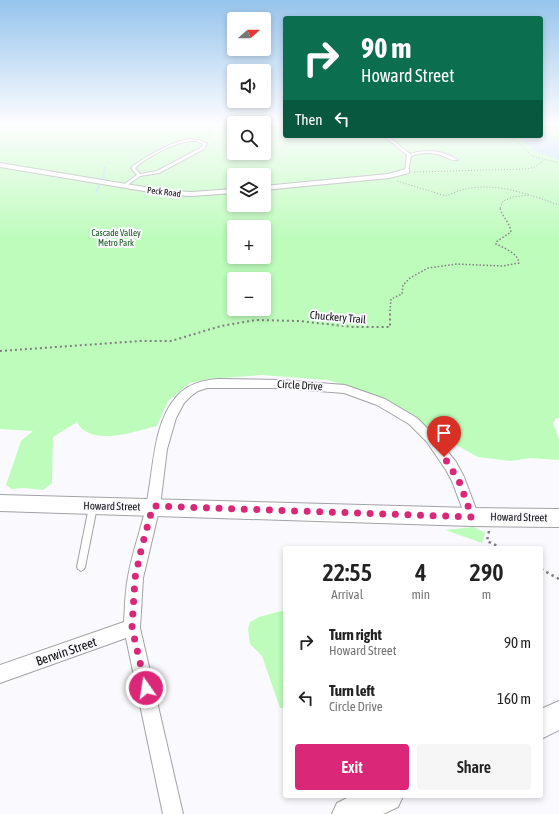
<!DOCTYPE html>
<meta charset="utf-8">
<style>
body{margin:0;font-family:"Asap Condensed",sans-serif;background:#f6f6f6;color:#222;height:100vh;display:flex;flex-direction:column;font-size:15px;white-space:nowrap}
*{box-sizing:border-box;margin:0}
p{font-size:13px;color:#767676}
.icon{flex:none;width:22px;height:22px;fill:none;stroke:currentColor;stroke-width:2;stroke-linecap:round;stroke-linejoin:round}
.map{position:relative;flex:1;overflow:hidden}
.sheet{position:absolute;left:283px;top:546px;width:260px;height:252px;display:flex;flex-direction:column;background:#fff;border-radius:4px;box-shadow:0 2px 6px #0003}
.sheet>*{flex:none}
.guide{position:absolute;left:283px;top:16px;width:260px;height:122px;border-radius:4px;box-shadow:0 2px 6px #0003;background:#0b6e4f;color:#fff;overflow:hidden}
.needle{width:26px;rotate:69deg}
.buttons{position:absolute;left:227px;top:12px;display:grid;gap:8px}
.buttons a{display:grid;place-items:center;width:44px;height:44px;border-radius:4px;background:#fff;box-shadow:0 2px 6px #0003;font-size:20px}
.pin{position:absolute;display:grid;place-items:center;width:34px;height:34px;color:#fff;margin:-41px -17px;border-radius:50% 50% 50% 0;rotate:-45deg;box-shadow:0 0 4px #0007}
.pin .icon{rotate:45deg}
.me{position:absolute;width:44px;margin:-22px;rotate:347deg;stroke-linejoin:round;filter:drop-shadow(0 0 3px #0008)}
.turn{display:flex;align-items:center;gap:14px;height:84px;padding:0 12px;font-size:18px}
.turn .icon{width:52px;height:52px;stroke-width:2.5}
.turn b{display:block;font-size:28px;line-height:34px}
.then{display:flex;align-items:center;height:38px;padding:0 12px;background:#0003;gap:8px;font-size:15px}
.eta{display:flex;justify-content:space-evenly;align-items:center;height:68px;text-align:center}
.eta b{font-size:24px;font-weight:600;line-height:28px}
.action{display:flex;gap:8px;margin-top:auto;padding:8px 12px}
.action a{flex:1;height:46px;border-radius:4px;background:#db2777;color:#fff;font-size:16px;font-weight:600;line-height:46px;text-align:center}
.action a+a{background:#f6f6f6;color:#222}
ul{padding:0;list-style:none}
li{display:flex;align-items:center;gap:12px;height:56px;padding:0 12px}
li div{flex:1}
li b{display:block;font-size:15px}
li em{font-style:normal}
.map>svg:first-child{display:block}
</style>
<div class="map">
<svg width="559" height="814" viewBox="0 0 559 814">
<rect width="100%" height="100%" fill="#fafafe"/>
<path fill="#bdfcbb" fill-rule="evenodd" d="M0 125H234V153H264V125H285V136H527L559 157V418H557L553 423 559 439V460L530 458 511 461 478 457 438 435 384 398 328 380 262 375 208 379 190 383 168 401 157 426C136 431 101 444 82 429 80 427 78 424 77 422L53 437 52 483 43 490 24 488 12 489 6 485 21 441 33 431 0 429ZM234 175H264V205H234ZM234 227H264V257H234ZM234 279H264V309H234Z
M541 125H559V140L541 131Z
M474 527 485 533 482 543 445 530Z
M285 610V708H280L262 656 250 644 248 629 250 622 259 617Z"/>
<path fill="#bbddf2" d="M541 131 559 140V160L535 151 516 136H541Z"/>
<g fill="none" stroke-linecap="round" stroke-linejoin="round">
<path stroke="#bbddf2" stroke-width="2" d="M103 178 105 167
M96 192 99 186"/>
<g stroke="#a2a2a6" stroke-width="2">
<path id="service" d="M384 136H388L410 154C426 149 443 150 458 160 452 162 443 155 437 154 428 152 419 153 411 156L408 171 405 172 407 155Z
M189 139 199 140 207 144 204 149 159 173 140 176 125 187H123V185L137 175 131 168 134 165C151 154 169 143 189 139ZM189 141H197L203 144 202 147 157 171 140 174 135 168C150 155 170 145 189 141Z
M93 504 95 505 97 507 85 567 84 569 81 571 78 569 77 567 89 507 91 505Z"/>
</g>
<g stroke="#a2a2a6" stroke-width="2">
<path id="minor" d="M0 163 168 191 192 192 234 189V193L192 196 168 195 0 167Z
M406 169H409V173L389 178 264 190V186L388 174Z
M218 379 280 380 345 385 385 399 417 418 435 436 456 462 464 477 479 517 477 521 472 523 467 521 452 481 446 470 427 442 409 424 377 405 344 393 280 388H207L198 391 191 396 184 403 176 418 167 449 160 506 143 578 140 628 183 814H163L126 638 0 683V665L124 622C125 608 125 592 128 577 132 553 141 530 146 506 154 471 152 424 177 396 188 384 202 380 218 379Z"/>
</g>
<g stroke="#a2a2a6" stroke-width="2">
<path id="secondary" d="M0 495 472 508 559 509V527L472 526 0 511Z"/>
</g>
<g stroke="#a2a2a6" stroke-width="2">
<path id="primary" d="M559 701V730L541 739V709Z
M351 796H403L398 807 383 814H332L337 803Z"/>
</g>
<path stroke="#7f7f81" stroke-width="1" stroke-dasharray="1 2" stroke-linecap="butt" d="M207 125 210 133 207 139
M547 125 559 130
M511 136 532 156 559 163
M414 172 526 169 535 167 544 160
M397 181 446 196C484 177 522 192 559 205
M500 208 503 201 513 197 530 195"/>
<path stroke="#7f7f81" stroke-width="1.5" stroke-dasharray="1.5 2" stroke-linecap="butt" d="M390 311 391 299 402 294 403 285 410 278 428 268 457 264 502 266 519 263C518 253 504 248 496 244V242L511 232C510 222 501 216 500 207"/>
<path stroke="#7f7f81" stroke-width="2" stroke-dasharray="2 3" stroke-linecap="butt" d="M0 351 141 341H171L221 326 256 320 299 321 353 327H390V310"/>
<path stroke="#7f7f81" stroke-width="2.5" stroke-dasharray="2.5 3.5" stroke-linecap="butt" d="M489 531 487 541 502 548
M541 569 559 579"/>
<use href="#service" fill="#fff" fill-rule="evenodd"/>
<use href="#minor" fill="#fff" fill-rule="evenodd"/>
<use href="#secondary" fill="#fff" fill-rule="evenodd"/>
<use href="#primary" fill="#fff" fill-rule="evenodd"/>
</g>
<linearGradient id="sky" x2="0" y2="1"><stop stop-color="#96c4ec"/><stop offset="0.52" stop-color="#fdfdff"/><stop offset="1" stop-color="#fdfdff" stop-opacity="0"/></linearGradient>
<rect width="559" height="239" fill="url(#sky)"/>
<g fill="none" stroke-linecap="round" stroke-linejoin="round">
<path stroke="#db2777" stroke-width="7" stroke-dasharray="0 12.6" d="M146 688 132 628 135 578 142 546 153 506 472 517 459 481 444 457"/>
</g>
<g text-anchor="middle" stroke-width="4" stroke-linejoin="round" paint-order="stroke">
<g font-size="9" fill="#0e0e0f" stroke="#fafafe">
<text transform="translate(164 192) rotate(7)" y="3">Peck Road</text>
</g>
<g font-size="9" fill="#115616" stroke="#fafafe">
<text x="116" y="236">Cascade Valley<tspan x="116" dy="10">Metro Park</tspan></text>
</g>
<g font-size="11" fill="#0e0e0f" stroke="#fafafe">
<text transform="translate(338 317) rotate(5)" y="4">Chuckery Trail</text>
<text transform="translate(300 385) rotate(3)" y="4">Circle Drive</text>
<text transform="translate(112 506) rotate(1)" y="4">Howard Street</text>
<text transform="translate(519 517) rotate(1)" y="4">Howard Street</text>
</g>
<g font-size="13" fill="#0e0e0f" stroke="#fafafe">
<text transform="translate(66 651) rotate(-19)" y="5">Berwin Street</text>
</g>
</g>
</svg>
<div class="buttons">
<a><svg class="needle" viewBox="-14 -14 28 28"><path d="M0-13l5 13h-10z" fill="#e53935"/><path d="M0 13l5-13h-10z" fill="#767676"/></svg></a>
<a><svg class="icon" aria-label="sound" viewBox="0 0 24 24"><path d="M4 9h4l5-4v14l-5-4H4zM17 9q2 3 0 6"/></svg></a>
<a><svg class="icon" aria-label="search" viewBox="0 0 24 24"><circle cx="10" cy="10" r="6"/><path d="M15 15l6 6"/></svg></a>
<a><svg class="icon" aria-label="layers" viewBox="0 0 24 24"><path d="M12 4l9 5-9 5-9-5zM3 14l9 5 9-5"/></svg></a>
<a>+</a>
<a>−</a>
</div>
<div class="pin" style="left:444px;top:457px;background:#d93025"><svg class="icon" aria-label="arrive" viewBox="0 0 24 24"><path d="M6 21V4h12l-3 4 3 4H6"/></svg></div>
<svg class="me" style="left:146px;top:688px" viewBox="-20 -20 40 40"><circle r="17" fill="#db2777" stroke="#fff" stroke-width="3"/><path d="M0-11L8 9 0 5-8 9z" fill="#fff"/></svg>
<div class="guide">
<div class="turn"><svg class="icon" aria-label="right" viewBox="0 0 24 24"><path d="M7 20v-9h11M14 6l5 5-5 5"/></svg><div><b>90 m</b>Howard Street</div></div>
<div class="then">Then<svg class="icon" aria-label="left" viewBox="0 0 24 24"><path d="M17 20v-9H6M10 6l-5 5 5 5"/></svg></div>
</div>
<section class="sheet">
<div class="eta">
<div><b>22:55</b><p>Arrival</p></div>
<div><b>4</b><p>min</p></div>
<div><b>290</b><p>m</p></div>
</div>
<ul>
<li><svg class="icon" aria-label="right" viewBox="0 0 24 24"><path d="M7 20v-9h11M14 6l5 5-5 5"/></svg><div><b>Turn right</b><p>Howard Street</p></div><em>90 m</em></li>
<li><svg class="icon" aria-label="left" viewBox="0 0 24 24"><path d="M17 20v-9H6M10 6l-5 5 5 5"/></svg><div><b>Turn left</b><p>Circle Drive</p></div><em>160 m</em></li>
</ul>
<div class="action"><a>Exit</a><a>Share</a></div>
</section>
</div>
